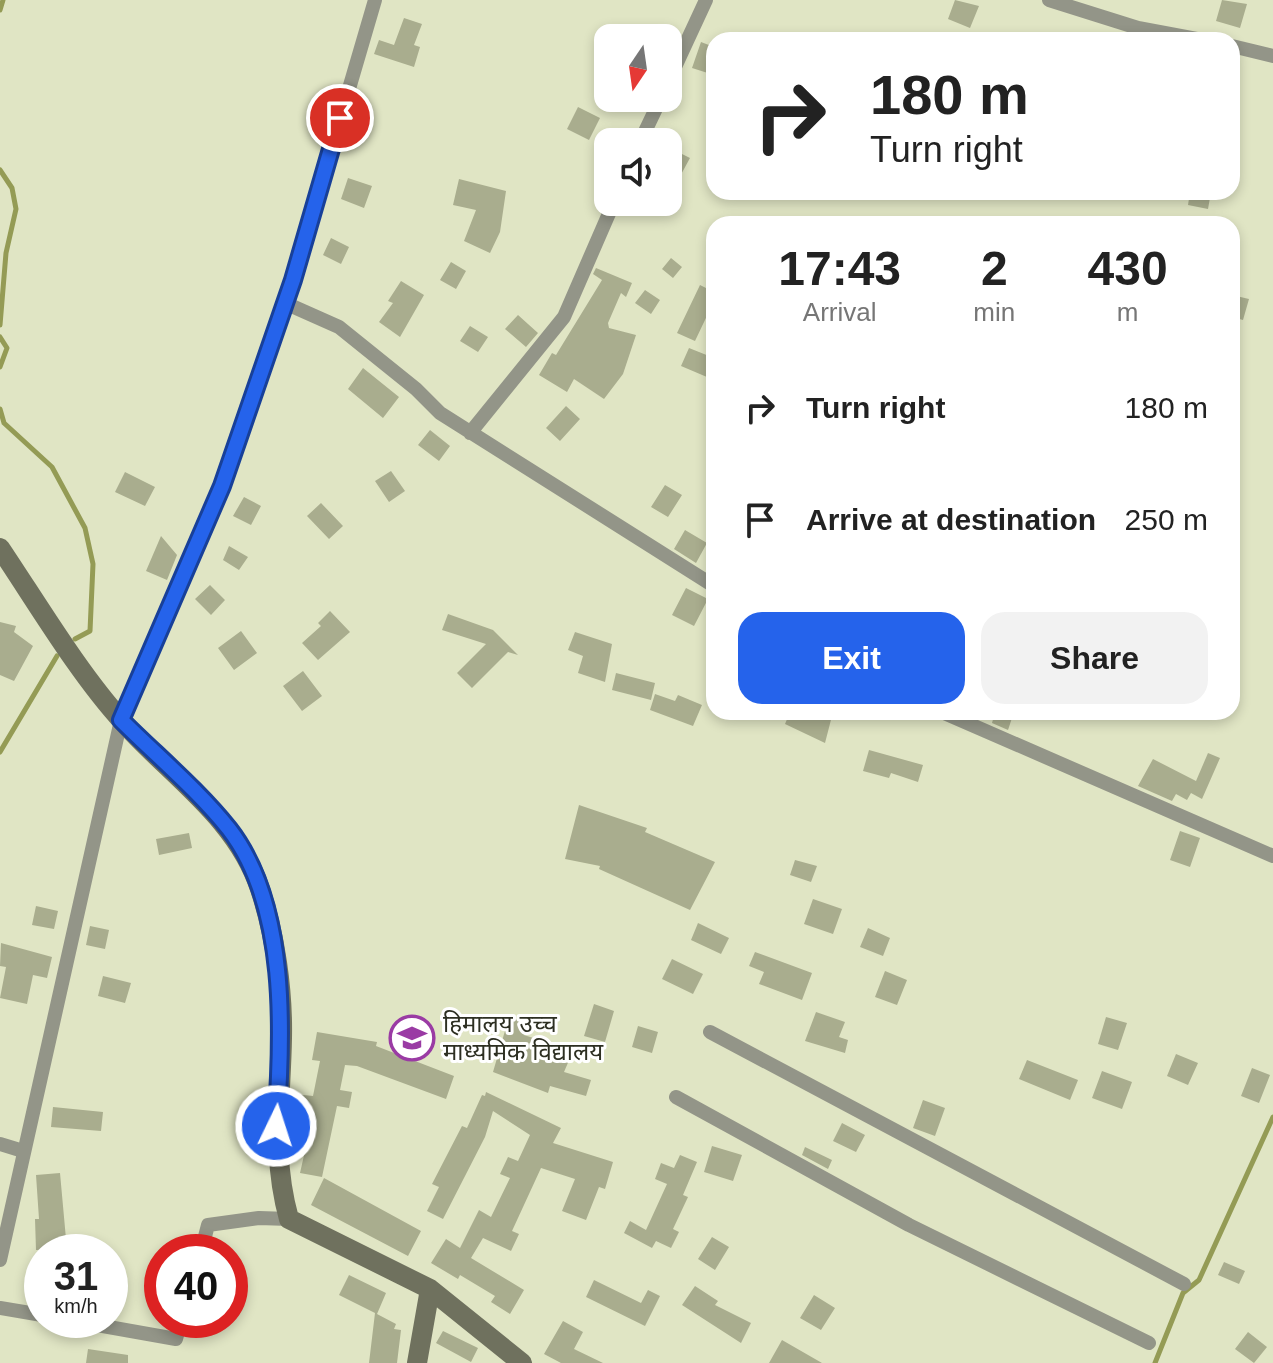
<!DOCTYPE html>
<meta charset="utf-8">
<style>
body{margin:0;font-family:Helvetica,"Noto Sans Devanagari",sans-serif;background:#f2f2f2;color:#222;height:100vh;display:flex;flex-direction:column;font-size:30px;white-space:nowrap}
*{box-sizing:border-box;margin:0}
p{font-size:26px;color:#767676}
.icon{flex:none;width:44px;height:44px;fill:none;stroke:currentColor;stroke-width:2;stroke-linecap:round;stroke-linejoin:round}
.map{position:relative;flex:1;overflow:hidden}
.drawer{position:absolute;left:706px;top:216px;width:534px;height:504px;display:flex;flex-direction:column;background:#fff;border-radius:24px;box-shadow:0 4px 12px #0003}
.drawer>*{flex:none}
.guide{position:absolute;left:706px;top:32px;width:534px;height:168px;border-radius:24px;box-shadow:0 4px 12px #0003;background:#fff;color:#222;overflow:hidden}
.needle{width:52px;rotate:193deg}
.fabs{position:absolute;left:594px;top:24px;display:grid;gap:16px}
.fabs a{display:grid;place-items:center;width:88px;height:88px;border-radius:16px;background:#fff;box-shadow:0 4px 12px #0003;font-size:40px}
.speed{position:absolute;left:24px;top:1234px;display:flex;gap:16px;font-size:40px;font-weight:700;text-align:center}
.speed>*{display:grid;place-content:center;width:104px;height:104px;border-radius:50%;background:#fff;box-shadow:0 4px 12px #0003;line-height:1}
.speed small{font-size:20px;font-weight:400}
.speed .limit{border:12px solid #d22;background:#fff;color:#111}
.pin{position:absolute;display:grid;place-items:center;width:68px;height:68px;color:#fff;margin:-34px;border:4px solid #fff;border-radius:50%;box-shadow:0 2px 8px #0007}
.me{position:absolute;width:88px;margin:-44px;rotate:4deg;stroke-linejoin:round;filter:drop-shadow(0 0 6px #0008)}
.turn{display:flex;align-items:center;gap:28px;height:168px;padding:0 32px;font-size:36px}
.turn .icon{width:104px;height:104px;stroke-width:2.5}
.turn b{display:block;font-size:56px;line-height:68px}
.eta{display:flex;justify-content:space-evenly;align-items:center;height:136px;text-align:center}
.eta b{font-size:48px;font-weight:700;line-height:56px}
.action{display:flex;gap:16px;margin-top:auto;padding:16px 32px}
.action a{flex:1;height:92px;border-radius:24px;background:#2563eb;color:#fff;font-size:32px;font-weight:700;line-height:92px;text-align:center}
.action a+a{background:#f2f2f2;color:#222}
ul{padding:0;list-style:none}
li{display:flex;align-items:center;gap:24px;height:112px;padding:0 32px}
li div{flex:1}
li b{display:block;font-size:30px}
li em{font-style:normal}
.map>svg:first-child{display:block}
</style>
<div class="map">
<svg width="1273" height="1363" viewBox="0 0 1273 1363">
<rect width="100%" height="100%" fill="#e0e5c4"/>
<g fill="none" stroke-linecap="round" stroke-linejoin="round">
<path stroke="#949b55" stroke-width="5" d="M0 10 3 0
M0 170 12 188 16 209 6 253 0 325
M0 337 7 348 0 367
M0 409 4 423 52 467 85 528 93 564 90 631 75 639
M0 752 57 656
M1155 1363 1183 1293 1199 1280 1273 1117"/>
</g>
<path fill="#a9ad8e" d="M955 0 979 6 970 28 948 19Z
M1222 0 1247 4 1240 28 1216 21Z
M404 18 422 24 414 45 420 47 414 67 374 54 379 40 394 45Z
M701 42 714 47V75L692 68Z
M578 107 600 118 589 140 567 129Z
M668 147 690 158 678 180 668 175Z
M348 178 372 186 364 208 341 199Z
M459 179 506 191 500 232 490 253 464 241 476 210 453 205Z
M1190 192H1211L1208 209 1188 205Z
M331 238 349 247 341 264 323 255Z
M671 258 682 267 673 278 662 269Z
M451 262 466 271 456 289 440 280Z
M596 268 632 283 626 297 621 293 608 323 609 328 636 335 623 374 604 399 574 379 567 392 539 375 552 353 556 355 602 280 593 274Z
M401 281 424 295 400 337 379 322 393 303 388 301Z
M700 285 714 292V301L695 341 677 333Z
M645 290 660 300 651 314 635 303Z
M1232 295 1249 299 1243 320 1232 317Z
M518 315 538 333 526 347 505 329Z
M470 326 488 337 478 352 460 341Z
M689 348 714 358V380L681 366Z
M363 368 399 397 383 418 348 389Z
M566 406 580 419 560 441 546 428Z
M430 430 450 446 439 461 418 445Z
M391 471 405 491 389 502 375 481Z
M125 472 155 487 145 506 115 492Z
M665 485 682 495 668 517 651 507Z
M244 497 261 506 251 525 233 516Z
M321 503 343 526 329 539 307 516Z
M685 530 707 543 696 563 674 549Z
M161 536 177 555 167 580 146 571Z
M229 546 248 557 239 570 223 560Z
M210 585 225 600 211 615 195 599Z
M686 588 708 599 694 626 672 615Z
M330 611 350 632 318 660 302 643 321 626 318 623Z
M448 614 493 630 518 655 508 652 472 688 457 673 486 644 442 630Z
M0 622 16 626 14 632 33 646 14 681 0 675Z
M241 631 257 653 234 670 218 648Z
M575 632 612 644 605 682 578 673 583 656 568 650Z
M303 671 322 696 302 711 283 686Z
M616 673 655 683 651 700 612 690Z
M655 694 675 701 678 695 702 705 693 726 650 710Z
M790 712H833L825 743 785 724Z
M995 712H1014L1008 730 992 723Z
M869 750 923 765 918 782 891 773 889 778 863 771Z
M1208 753 1220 758 1202 799 1191 793 1187 800 1176 794 1172 801 1138 786 1153 759 1196 781Z
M579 805 647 828 645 832 715 862 690 910 599 869 600 866 565 859Z
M1180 831 1200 838 1190 867 1170 860Z
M189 833 192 848 159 855 156 839Z
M795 860 817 866 811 882 790 875Z
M813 899 842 909 833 934 804 924Z
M36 906 58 911 54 929 32 925Z
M698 923 729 938 721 954 691 940Z
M90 926 109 930 105 949 86 945Z
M868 928 890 938 883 956 860 947Z
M1 943 52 957 47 978 33 975 27 1004 0 998 6 967 0 966Z
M755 952 812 973 802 1000 759 984 764 972 749 966Z
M672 959 703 974 693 994 662 979Z
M885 971 907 980 897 1005 875 997Z
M103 976 131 983 125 1003 98 996Z
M594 1004 614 1011 605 1042 584 1036Z
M816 1012 845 1022 839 1037 848 1040 845 1053 805 1041Z
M509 1017 528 1023 524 1035 573 1051 564 1072 591 1080 586 1096 550 1086 548 1093 493 1072Z
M1106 1017 1127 1023 1118 1050 1098 1044Z
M638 1026 658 1032 652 1053 632 1047Z
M317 1032 377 1042 376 1046 454 1076 446 1099 357 1066 345 1065 340 1090 352 1092 349 1108 337 1106 322 1177 300 1173 310 1129 291 1126 294 1094 313 1096 320 1061 312 1060Z
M1176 1054 1198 1063 1188 1085 1167 1076Z
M1027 1060 1078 1080 1070 1100 1019 1079Z
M1252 1068 1270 1075 1259 1103 1241 1096Z
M1102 1071 1132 1082 1122 1109 1092 1098Z
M486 1092 561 1128 553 1143 613 1162 605 1189 599 1187 586 1220 562 1211 575 1179 541 1168 512 1231 519 1234 511 1251 483 1238 471 1258 524 1290 510 1314 491 1302 495 1296 460 1275 458 1279 431 1263 446 1239 460 1248 479 1210 491 1217 510 1178 500 1174 508 1157 518 1161 530 1135 493 1111 485 1137 443 1219 427 1211 439 1187 432 1184 462 1126 467 1128 482 1095 485 1096Z
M923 1100 945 1108 935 1136 913 1128Z
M53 1107 103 1112 101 1131 51 1127Z
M842 1123 865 1135 856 1152 833 1141Z
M712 1146 742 1155 733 1181 704 1172Z
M805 1147 832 1160 828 1169 802 1155Z
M680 1155 697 1162 683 1195 688 1197 673 1229 679 1232 671 1248 656 1241 652 1248 624 1233 630 1221 646 1230 667 1184 655 1179 661 1163 674 1168Z
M60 1173 67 1250H36L35 1219H39L36 1175Z
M324 1178 421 1231 408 1256 311 1205Z
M712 1237 729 1247 715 1270 698 1259Z
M1224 1262 1245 1271 1239 1284 1218 1275Z
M349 1275 386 1293 377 1314 396 1324 394 1329 401 1330 397 1363H369L375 1313 339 1295Z
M594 1280 641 1303 648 1290 660 1296 645 1326 586 1297Z
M695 1286 718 1301 715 1305 751 1323 741 1343 682 1305Z
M814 1295 835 1308 821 1330 800 1318Z
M563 1321 583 1332 574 1349 603 1363H561L544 1354Z
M443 1331 478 1348 471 1362 436 1343Z
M1248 1332 1267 1347 1254 1363 1235 1349Z
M782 1340 822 1363H769Z
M88 1349 128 1355V1363H86Z"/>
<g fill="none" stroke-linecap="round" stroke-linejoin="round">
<path stroke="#939588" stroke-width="14" d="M1049 0 1138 28 1202 40
M1232 46 1273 56
M668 82 706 0
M640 142 661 98
M285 303 339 327 416 389 440 413 714 586
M470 433 564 317 614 202
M942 712 1273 856
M710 1032 1184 1284
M676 1097 909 1225 1149 1343
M0 1144 23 1151
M201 1252 208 1225 259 1218 289 1219
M0 1260 121 720 222 486 293 280 375 0
M0 1308 42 1315
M69 1320 176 1339 181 1320"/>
<path stroke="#6f715e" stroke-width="20" d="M0 548C37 603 79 674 123 722 170 775 237 818 260 889 275 934 283 990 282 1038 281 1103 271 1154 289 1219L430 1289 522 1363
M417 1363 430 1289"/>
</g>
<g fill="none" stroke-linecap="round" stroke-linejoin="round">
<g stroke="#184099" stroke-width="20">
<path id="route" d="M276 1126C283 1035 288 905 229 829 198 790 156 755 121 720L222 486 293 280 340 118"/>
</g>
<use href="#route" stroke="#2563eb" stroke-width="14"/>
</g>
<defs>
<g id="school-ring" transform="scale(2.3)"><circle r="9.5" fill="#fff" stroke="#9a3ba4" stroke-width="1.5"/><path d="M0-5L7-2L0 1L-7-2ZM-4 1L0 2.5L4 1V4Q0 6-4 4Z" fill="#9a3ba4"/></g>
</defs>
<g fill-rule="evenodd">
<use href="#school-ring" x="412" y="1038"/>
</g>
<g text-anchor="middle" stroke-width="6" stroke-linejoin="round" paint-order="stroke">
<g font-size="24" fill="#2d2f22" stroke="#fff" text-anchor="start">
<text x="443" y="1032">हिमालय उच्च<tspan x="443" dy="28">माध्यमिक विद्यालय</tspan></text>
</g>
</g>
</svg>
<div class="fabs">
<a><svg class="needle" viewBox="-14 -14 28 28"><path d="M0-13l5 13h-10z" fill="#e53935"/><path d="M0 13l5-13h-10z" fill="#767676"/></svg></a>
<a><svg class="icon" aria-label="sound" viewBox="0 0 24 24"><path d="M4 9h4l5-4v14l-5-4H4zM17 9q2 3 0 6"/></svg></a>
</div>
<div class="speed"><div>31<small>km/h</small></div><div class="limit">40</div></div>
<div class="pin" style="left:340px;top:118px;background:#d93025"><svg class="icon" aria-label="arrive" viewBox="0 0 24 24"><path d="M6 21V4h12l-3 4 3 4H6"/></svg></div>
<svg class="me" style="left:276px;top:1126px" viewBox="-20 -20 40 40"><circle r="17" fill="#2563eb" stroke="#fff" stroke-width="3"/><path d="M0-11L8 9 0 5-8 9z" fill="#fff"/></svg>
<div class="guide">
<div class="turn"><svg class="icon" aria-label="right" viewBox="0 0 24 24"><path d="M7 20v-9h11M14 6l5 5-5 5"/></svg><div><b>180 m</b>Turn right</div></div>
</div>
<section class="drawer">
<div class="eta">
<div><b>17:43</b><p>Arrival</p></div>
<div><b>2</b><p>min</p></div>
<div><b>430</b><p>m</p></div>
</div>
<ul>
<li><svg class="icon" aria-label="right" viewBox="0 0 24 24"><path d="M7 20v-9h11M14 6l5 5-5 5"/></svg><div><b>Turn right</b></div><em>180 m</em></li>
<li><svg class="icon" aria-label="arrive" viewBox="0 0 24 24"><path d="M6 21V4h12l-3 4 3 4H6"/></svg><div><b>Arrive at destination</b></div><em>250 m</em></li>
</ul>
<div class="action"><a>Exit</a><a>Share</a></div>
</section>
</div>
